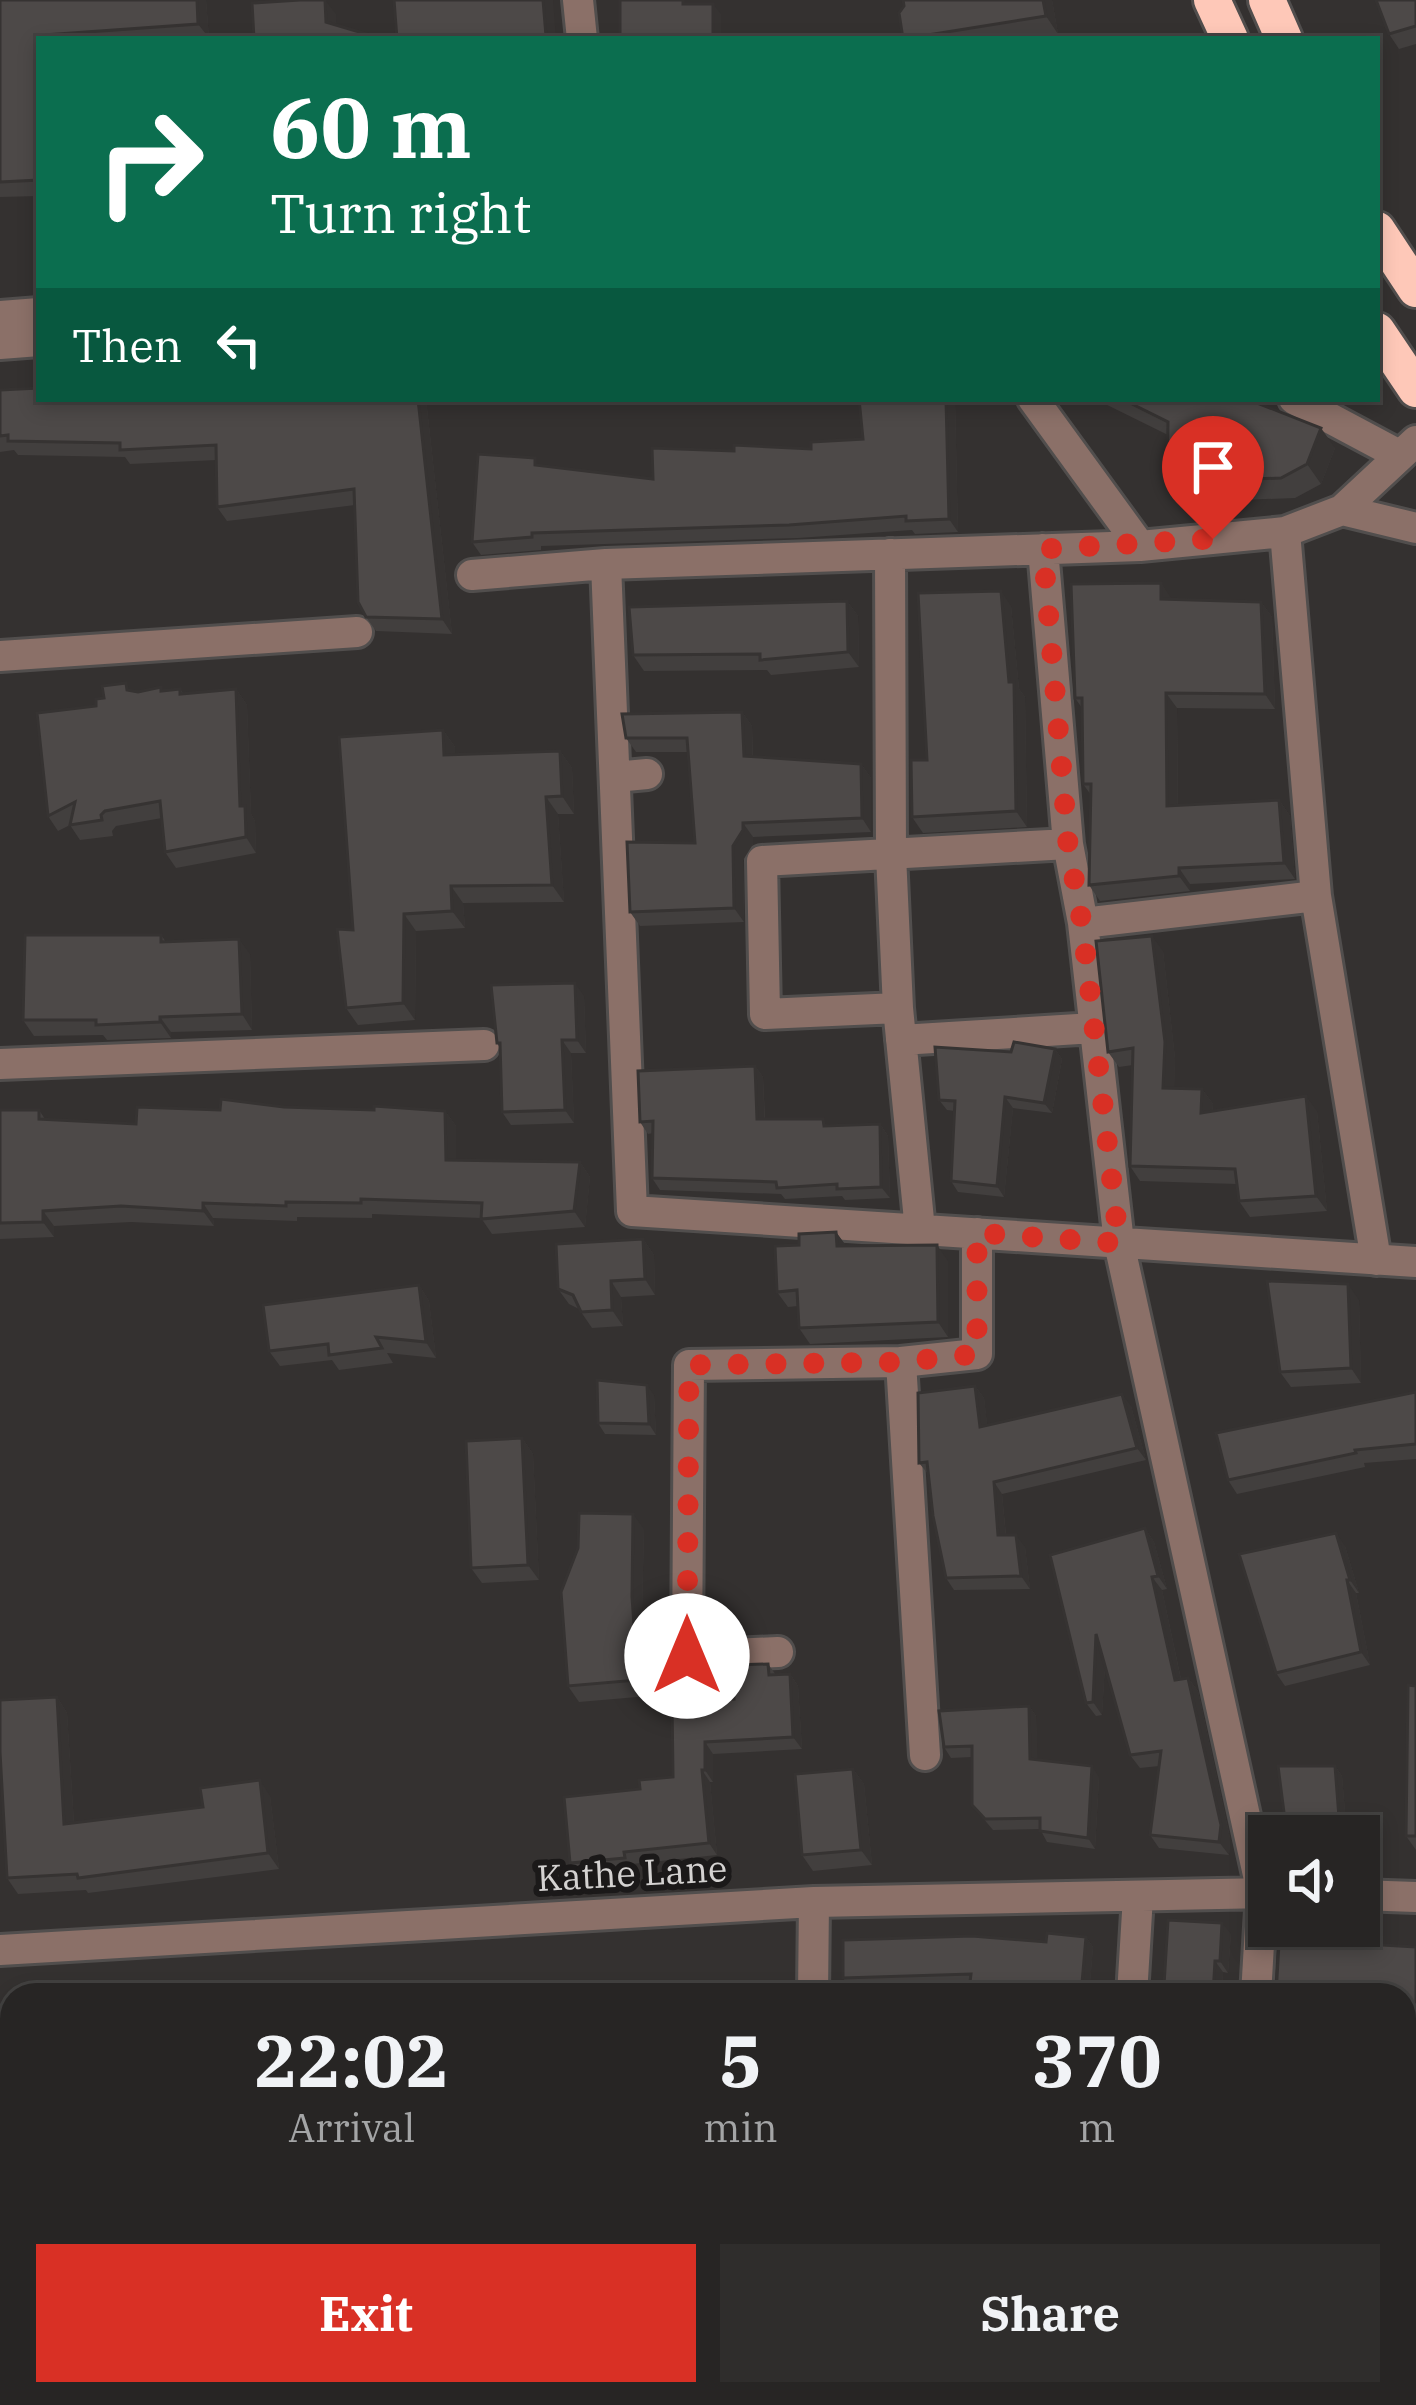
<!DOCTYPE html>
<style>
body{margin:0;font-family:"IBM Plex Serif",serif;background:#2f2d2c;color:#f1f3f6;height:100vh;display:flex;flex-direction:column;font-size:45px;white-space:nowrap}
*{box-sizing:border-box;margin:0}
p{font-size:39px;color:#a4a5a6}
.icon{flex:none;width:66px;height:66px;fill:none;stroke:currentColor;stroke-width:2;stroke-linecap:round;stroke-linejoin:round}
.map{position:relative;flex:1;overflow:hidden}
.panel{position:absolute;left:0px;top:1983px;width:1416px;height:423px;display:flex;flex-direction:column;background:#272524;border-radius:36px 36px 0 0;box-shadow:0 6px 18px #0003,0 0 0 3px #434241}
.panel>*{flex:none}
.guide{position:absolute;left:36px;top:36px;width:1344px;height:366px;border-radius:0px;box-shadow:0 6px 18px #0003,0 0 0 3px #434241;background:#0b6e4f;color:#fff;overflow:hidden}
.tools{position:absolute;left:1248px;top:1815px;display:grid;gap:24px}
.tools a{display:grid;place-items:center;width:132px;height:132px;border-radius:0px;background:#272524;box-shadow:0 6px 18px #0003,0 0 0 3px #434241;font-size:60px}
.pin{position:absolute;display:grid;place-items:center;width:102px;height:102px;color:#fff;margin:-123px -51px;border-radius:50% 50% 50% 0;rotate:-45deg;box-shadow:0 0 12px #0007}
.pin .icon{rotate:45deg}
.me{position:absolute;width:132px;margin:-66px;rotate:0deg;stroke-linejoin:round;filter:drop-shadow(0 0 9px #0008)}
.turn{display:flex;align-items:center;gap:42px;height:252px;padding:0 36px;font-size:54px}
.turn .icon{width:156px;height:156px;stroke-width:2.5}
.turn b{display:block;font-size:84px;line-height:102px}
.then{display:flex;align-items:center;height:114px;padding:0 36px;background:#0003;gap:24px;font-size:45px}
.eta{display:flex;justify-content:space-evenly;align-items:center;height:204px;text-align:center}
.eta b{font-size:72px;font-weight:700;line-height:84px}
.primary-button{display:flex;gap:24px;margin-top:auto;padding:24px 36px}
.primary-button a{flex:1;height:138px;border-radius:0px;background:#d93025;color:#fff;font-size:48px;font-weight:700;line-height:138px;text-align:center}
.primary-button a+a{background:#2f2d2c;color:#f1f3f6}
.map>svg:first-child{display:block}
</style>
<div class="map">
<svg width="1416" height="2405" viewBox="0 0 1416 2405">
<rect width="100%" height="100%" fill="#343130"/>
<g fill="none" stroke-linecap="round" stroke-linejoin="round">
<g stroke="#514e4d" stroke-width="36">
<path id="minor" d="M578 0 582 39
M0 316 39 313
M0 344 39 341
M1033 399 1140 546
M1294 399 1399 455
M1342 510 1416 528
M1285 532 1316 896 1376 1260
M1043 549 1068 844 1083 923 1119 1243 1262 1893 1256 1995
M890 554 891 855 898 1008
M606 564 632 1211 1416 1262
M472 575 606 564 1140 546 1285 532 1342 510 1416 441
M0 656 357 632
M615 777 647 774
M1083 923 1316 896
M901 1040 1094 1028
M0 1064 484 1045
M920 1230 898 1008 765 1014 762 861 1068 844
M901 1362 977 1354V1233
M778 1652 687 1656 689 1365 901 1362 925 1755
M1359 1895 1416 1897
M0 1950 814 1902 1269 1893
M813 1995 814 1902
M1132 1995 1138 1896
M0 2225H12
M412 2394V2405
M502 2394V2405
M725 2405 726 2394
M1108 2405V2394
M1235 2405V2394"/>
</g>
<g stroke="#514e4d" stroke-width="42">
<path id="highway" d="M1212 0 1230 39
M1267 0 1284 39
M1377 230 1416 289
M1377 331 1416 389"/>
</g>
<use href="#minor" stroke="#8b7068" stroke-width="30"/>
<use href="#highway" stroke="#fec8b8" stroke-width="36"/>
</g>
<path fill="#423f3e" d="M0 0H206L209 38 39 39V196L0 197Z
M903 0H1052L1058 34 1027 39H903Z
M1416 0V44L1399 49 1389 34Z
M0 390 426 399 452 634 376 631 366 617 355 505 227 521 217 507V460L130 464 125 457 18 455 14 450 0 452Z
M955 399 958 532 915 534 912 530 798 538 541 546V550L481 555 472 542 540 466 653 479 734 451 811 449 863 439Z
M1095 399H1247L1335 448 1321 484 1295 498 1181 502 1167 482 1168 435Z
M1161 583 1171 600 1261 602 1272 617 1275 709 1177 708 1178 806 1279 800 1290 816 1295 879 1190 884V891L1100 901 1089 885 1091 795 1083 784 1082 708 1075 698Z
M847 601 858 616 859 667 771 675 767 670 644 671 633 655Z
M1011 606 1019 689 1025 697 1027 827 923 833 912 817 927 760Z
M180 689 183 693 236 689 247 705 251 814 255 821 256 853 176 868 165 852 162 818 116 826 112 831 113 836 80 840 70 825 58 831 48 816 96 706 131 691Z
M742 712 752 726 753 756 861 764 871 778V832L753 837V844L743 860 744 922 640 926 630 912 695 843 688 752H636L626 738Z
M443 730 455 747V754L560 751 572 768 574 814H558L564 902 463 903 465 928 416 931 415 1020 358 1025 346 1008 353 930Z
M161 935 166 942 250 954 252 1030 171 1032V1038L107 1040 103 1035 34 1036 23 1020Z
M1163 951 1175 1058 1174 1088 1202 1089 1213 1104V1111H1317L1327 1211 1250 1217 1239 1201 1237 1184 1140 1181 1130 1166 1133 1065 1119 1067 1108 1052Z
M584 996 586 1053H571L574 1123 511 1125 502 1112 500 1048 497 1043Z
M1055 1049 1062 1059 1052 1113 1013 1108 1004 1197 958 1192 951 1181 955 1111 947 1110 939 1100 1011 1052Z
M755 1066 763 1077 765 1119 828 1125 880 1124 888 1136 890 1198 845 1200 842 1196 785 1199 781 1194 660 1190 652 1178 653 1133 648 1134 640 1122Z
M284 1107 445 1111 456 1126V1161L580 1162 590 1177 585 1227 492 1234 481 1218 372 1214V1218L297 1217V1221L213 1218 214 1226 131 1222 54 1226V1237L0 1239V1110H39L45 1119 136 1124 220 1110Z
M836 1232 846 1246 948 1261V1337L810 1344 799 1328 798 1306 788 1307 777 1292 799 1245Z
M643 1239 654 1255 655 1295 621 1297 623 1326 592 1328 579 1309 569 1304 558 1289Z
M419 1285 429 1301 436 1358 387 1353 393 1363 339 1370 332 1360 280 1366 269 1351Z
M1359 1300 1361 1383 1291 1387 1280 1372Z
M975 1386 984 1398 987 1425 1131 1406 1146 1460 1002 1494 1006 1535 1025 1547 1030 1589 954 1590 946 1578 929 1475 919 1463Z
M1416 1392V1459L1364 1463 1365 1467 1237 1494 1228 1480Z
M654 1395 656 1435 605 1434 598 1423Z
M522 1438 533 1454 539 1580 482 1583 471 1568Z
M1145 1528 1154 1542 1167 1589 1162 1590 1181 1679 1188 1678 1198 1691 1230 1838 1229 1855 1159 1848 1150 1835 1159 1766 1140 1768 1130 1755 1105 1664 1102 1715 1096 1716 1086 1703Z
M644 1529 642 1613 649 1696 579 1702 568 1686Z
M1345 1546 1359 1593H1356L1370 1665 1285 1686 1276 1673Z
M768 1664 776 1675 790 1674 798 1686 802 1749 713 1754V1782H710L717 1855 632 1864 633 1870 578 1875 570 1863 640 1789 673 1777 734 1699Z
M1416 1686V1850L1406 1836Z
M57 1697 67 1713 74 1823 203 1807 270 1796 279 1869 88 1893 86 1890 18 1894 7 1878Z
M1029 1706 1036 1716 1037 1760 1099 1777 1095 1849 1047 1842 1040 1829 993 1830 972 1805V1757L951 1758 944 1747Z
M1335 1766 1342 1776 1347 1836H1287Z
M853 1769 864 1784 872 1865 813 1871 802 1855Z
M1231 1934 1228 1973 1223 1972 1222 1995H1148L1164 1985Z
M1086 1937 1093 1947 1089 1995H1011L978 1993 972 1985 851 1989 843 1978 1046 1942Z
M12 2010V2100H3L0 2096V2011Z"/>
<path fill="#363332" d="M197 0H206L209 38 198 24Z
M325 0 336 14 337 38 326 22Z
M543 0H553L556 39H549L546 36Z
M1043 0H1052L1058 34 1046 16Z
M713 4 721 14V39H713Z
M418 399H426L452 634 442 619Z
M946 399H955L958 532 949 519Z
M1321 428 1335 448 1321 484 1307 464Z
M1161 583 1171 598 1172 615 1161 599Z
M1001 591 1011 606 1019 689 1025 697 1027 827 1016 811 1009 682Z
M847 601 858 616 859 667 848 652Z
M1261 602 1272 617 1275 709 1265 694Z
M236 689 247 705 251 814 255 821 256 853 246 837 240 806Z
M1166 693 1177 708 1178 822 1167 806Z
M742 712 752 726 753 770 744 756Z
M443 730 455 747 456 772 444 755Z
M560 751 572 768 574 814 562 796Z
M861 764 871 778V832L862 818Z
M546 797 558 814 564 902 552 885Z
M1279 800 1290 816 1295 879 1284 863Z
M743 823 753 837V844L743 860 744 922 734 908 733 846Z
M1179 868 1190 884V891L1179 876Z
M451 886 463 903 465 928 452 911Z
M404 914 416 931 415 1020 403 1003Z
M1152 936 1163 951 1175 1058 1174 1103 1163 1088Z
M239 939 250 954 252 1030 242 1014Z
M575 983 584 996 586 1053 577 1040Z
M160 1017 171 1032V1038L160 1022Z
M562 1040 571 1053 574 1123 565 1110Z
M1055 1049 1062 1059 1052 1113 1044 1103Z
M755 1066 763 1077 765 1131 757 1119Z
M1202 1089 1213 1104 1212 1129 1201 1113Z
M1306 1096 1317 1111 1327 1211 1316 1196Z
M1005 1097 1013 1108 1004 1197 997 1186Z
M445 1111 456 1126V1176L446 1160Z
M880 1124 888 1136 890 1198 881 1187Z
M580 1162 590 1177 585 1227 574 1211Z
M203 1203 213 1218 214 1226 203 1211Z
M43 1211 54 1226V1237L43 1222Z
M836 1232 847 1247 837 1246Z
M643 1239 654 1255 655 1295 645 1279Z
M937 1245 948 1261V1337L938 1322Z
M611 1281 621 1297 623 1326 612 1310Z
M1348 1284 1359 1300 1361 1383 1351 1368Z
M419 1285 429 1301 436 1358 426 1342Z
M647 1385 654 1395 656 1435 649 1424Z
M975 1386 984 1398 989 1439 980 1427Z
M1122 1394 1131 1406 1146 1460 1137 1448Z
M522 1438 533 1454 539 1580 528 1565Z
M994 1482 1002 1494 1007 1548 998 1535Z
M633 1514 644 1529 642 1613 649 1696 638 1680 632 1597Z
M1145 1528 1154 1542 1167 1589 1158 1576Z
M1336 1533 1345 1546 1359 1593 1350 1580Z
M1016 1535 1025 1547 1030 1589 1021 1576Z
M1152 1577 1162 1590 1184 1694 1175 1680Z
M1347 1580 1356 1593 1370 1665 1361 1652Z
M1096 1634 1106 1648 1102 1715 1093 1702Z
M790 1674 798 1686 802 1749 793 1737Z
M1188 1678 1198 1691 1230 1838 1229 1855 1219 1842Z
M57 1697 67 1713 75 1840 64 1824Z
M1029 1706 1036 1716 1038 1769 1030 1759Z
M705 1742 713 1754V1782L705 1770Z
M1092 1766 1099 1777 1095 1849 1088 1838Z
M1335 1766 1342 1776 1347 1836H1344L1340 1830Z
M853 1769 864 1784 872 1865 861 1850Z
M702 1770 710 1782 717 1855 709 1843Z
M260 1780 270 1796 279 1869 268 1853Z
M1222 1923 1231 1934 1228 1973 1220 1961Z
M1367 1924 1377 1938V1958L1367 1944Z
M1086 1937 1093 1947 1089 1995H1081Z
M1215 1961 1223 1972 1222 1995H1213Z
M672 2394H675L683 2405H672Z"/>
<path fill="#4d4948" stroke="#363332" stroke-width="3" d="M0 0H197L198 24 45 35V39H39V180L0 182Z
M300 0H325L326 22 383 39H254L252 3Z
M394 0H543L546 36 533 37V39H397Z
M620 0H683V4H713V39H620Z
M903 0H1043L1046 16 903 39 899 13 904 6Z
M1376 0H1416V26L1389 34Z
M39 388V399H418L442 619 366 617 358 602 354 489 217 507 216 445 120 450V443L8 441V435L0 436V390Z
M859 399H946L949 519 906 521V516L789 525 532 533V537L472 542 478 454 535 458V465L653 479 652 448 734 451V445L811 449V442L863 439Z
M1122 399H1247L1321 428 1307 464 1281 478 1167 482 1168 422Z
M1161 583V599L1261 602 1265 694 1166 693 1167 806 1279 800 1284 863 1179 868V876L1089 885 1091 784H1083L1082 698H1075L1071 584Z
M1001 591 1009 682H1014L1016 811 912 817 911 760H927L918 593Z
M847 601 848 652 760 660V654L633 655 629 607Z
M126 683 127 690 138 692 161 687V691L180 689V694L236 689 240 806H245L246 837 165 852 160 801 105 811 101 815 102 820 70 825 75 802 48 816 37 713 96 706V699L104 698 102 686Z
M742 712 744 756 861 764 862 818 743 823V830L733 846 734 908 630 912 627 842 695 843 687 738H626L622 714Z
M443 730 444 755 560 751 562 796 546 797 552 885 451 886 452 911 404 914 403 1003 346 1008 337 929 353 930 339 737Z
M25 935H161V942L239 939 242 1014 160 1017V1022L96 1025V1020H23Z
M1152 936 1165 1042 1163 1088 1202 1089 1201 1113 1306 1096 1316 1196 1239 1201 1235 1169 1130 1166 1133 1048 1108 1052 1096 941Z
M575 983 577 1040H562L565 1110 502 1112 500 1043H497L491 985Z
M1014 1042 1055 1049 1044 1103 1005 1097 997 1186 951 1181 955 1101 939 1100 935 1047 1011 1052Z
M755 1066 757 1119H823L824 1126 880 1124 881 1187 837 1189V1184L777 1188 776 1182 652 1178 653 1121 640 1122 638 1071Z
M221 1099 284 1107 374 1110V1106L445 1111 446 1160 580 1162 574 1211 481 1219 482 1203 361 1199V1203L286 1202V1206L203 1203V1211L121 1206 43 1211V1222L0 1223V1110H39V1119L136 1124 137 1107 220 1110Z
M836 1232 837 1246 937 1245 938 1322 799 1328 797 1290 777 1292 775 1246 799 1245V1234Z
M643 1239 645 1279 611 1281 612 1310 581 1312 573 1295 558 1289 556 1244Z
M1267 1281 1348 1284 1351 1368 1280 1372Z
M419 1285 426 1342 376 1337 382 1348 329 1355 328 1344 269 1351 263 1305Z
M597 1380 647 1385 649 1424 598 1423Z
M975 1386 980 1427 1122 1394 1137 1448 994 1482 998 1535H1016L1021 1576 946 1578 933 1516 927 1462 919 1463 918 1393Z
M1416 1392V1444L1355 1450 1356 1453 1228 1480 1216 1433Z
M522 1438 528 1565 471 1568 466 1441Z
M579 1513 633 1514 632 1597 638 1680 568 1686 561 1592 578 1548Z
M1145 1528 1158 1576 1152 1577 1175 1680 1188 1678 1221 1825 1219 1842 1150 1835 1161 1751 1130 1755 1096 1634 1093 1702 1086 1703 1050 1555Z
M1336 1533 1350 1580H1347L1361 1652 1276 1673 1239 1554Z
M768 1664 769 1675 790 1674 793 1737 705 1742V1770H702L709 1843 624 1852 625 1858 570 1863 564 1797 640 1789 639 1780 673 1777 672 1701 734 1699 732 1665Z
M1408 1685 1416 1686V1836H1406Z
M57 1697 64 1824 203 1807 200 1788 260 1780 268 1853 78 1878 77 1874 7 1878 0 1752V1700Z
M1029 1706 1030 1759 1092 1766 1088 1838 1040 1831V1818L985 1819 972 1805V1746L944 1747 939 1711Z
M1278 1766H1335L1340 1830 1287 1836Z
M853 1769 861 1850 802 1855 795 1774Z
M1168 1920 1222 1923 1220 1961H1215L1213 1995H1148L1149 1984 1164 1985Z
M1359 1923 1367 1924V1944L1416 1947V2405H1259L1260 2394H1404V1995H1276L1280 1926H1359Z
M1047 1933 1086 1937 1081 1995H1036L1037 1987 970 1982 971 1974 843 1978V1940L972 1936 1046 1942Z
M12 2010V2084L0 2085V2011Z
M593 2394H672V2405H593Z"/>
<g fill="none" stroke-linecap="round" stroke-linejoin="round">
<path stroke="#d93025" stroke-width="21" stroke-dasharray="0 37.8" d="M687 1656 689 1365 901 1362 977 1354V1233L1119 1243 1082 923 1068 844 1043 549 1213 539"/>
</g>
<g text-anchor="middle" stroke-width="12" stroke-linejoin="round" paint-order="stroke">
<g font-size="36" fill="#d4d2d1" stroke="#1b1919">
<text transform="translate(632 1873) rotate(-3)" y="13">Kathe Lane</text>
</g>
</g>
</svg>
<div class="tools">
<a><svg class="icon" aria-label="sound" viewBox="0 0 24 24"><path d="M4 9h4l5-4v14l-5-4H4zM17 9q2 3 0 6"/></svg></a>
</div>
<div class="pin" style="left:1213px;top:539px;background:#d93025"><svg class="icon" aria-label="arrive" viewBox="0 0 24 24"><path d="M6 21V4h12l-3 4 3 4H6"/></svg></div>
<svg class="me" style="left:687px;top:1656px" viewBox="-20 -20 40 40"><circle r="19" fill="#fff"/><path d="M0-13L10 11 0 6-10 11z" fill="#d93025"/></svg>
<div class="guide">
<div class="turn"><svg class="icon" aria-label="right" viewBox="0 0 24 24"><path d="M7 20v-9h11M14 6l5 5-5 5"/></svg><div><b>60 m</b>Turn right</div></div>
<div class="then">Then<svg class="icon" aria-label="left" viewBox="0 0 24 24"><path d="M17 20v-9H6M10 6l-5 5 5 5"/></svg></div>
</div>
<section class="panel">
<div class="eta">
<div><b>22:02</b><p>Arrival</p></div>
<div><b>5</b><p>min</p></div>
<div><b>370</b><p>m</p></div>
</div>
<div class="primary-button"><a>Exit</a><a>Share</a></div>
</section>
</div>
